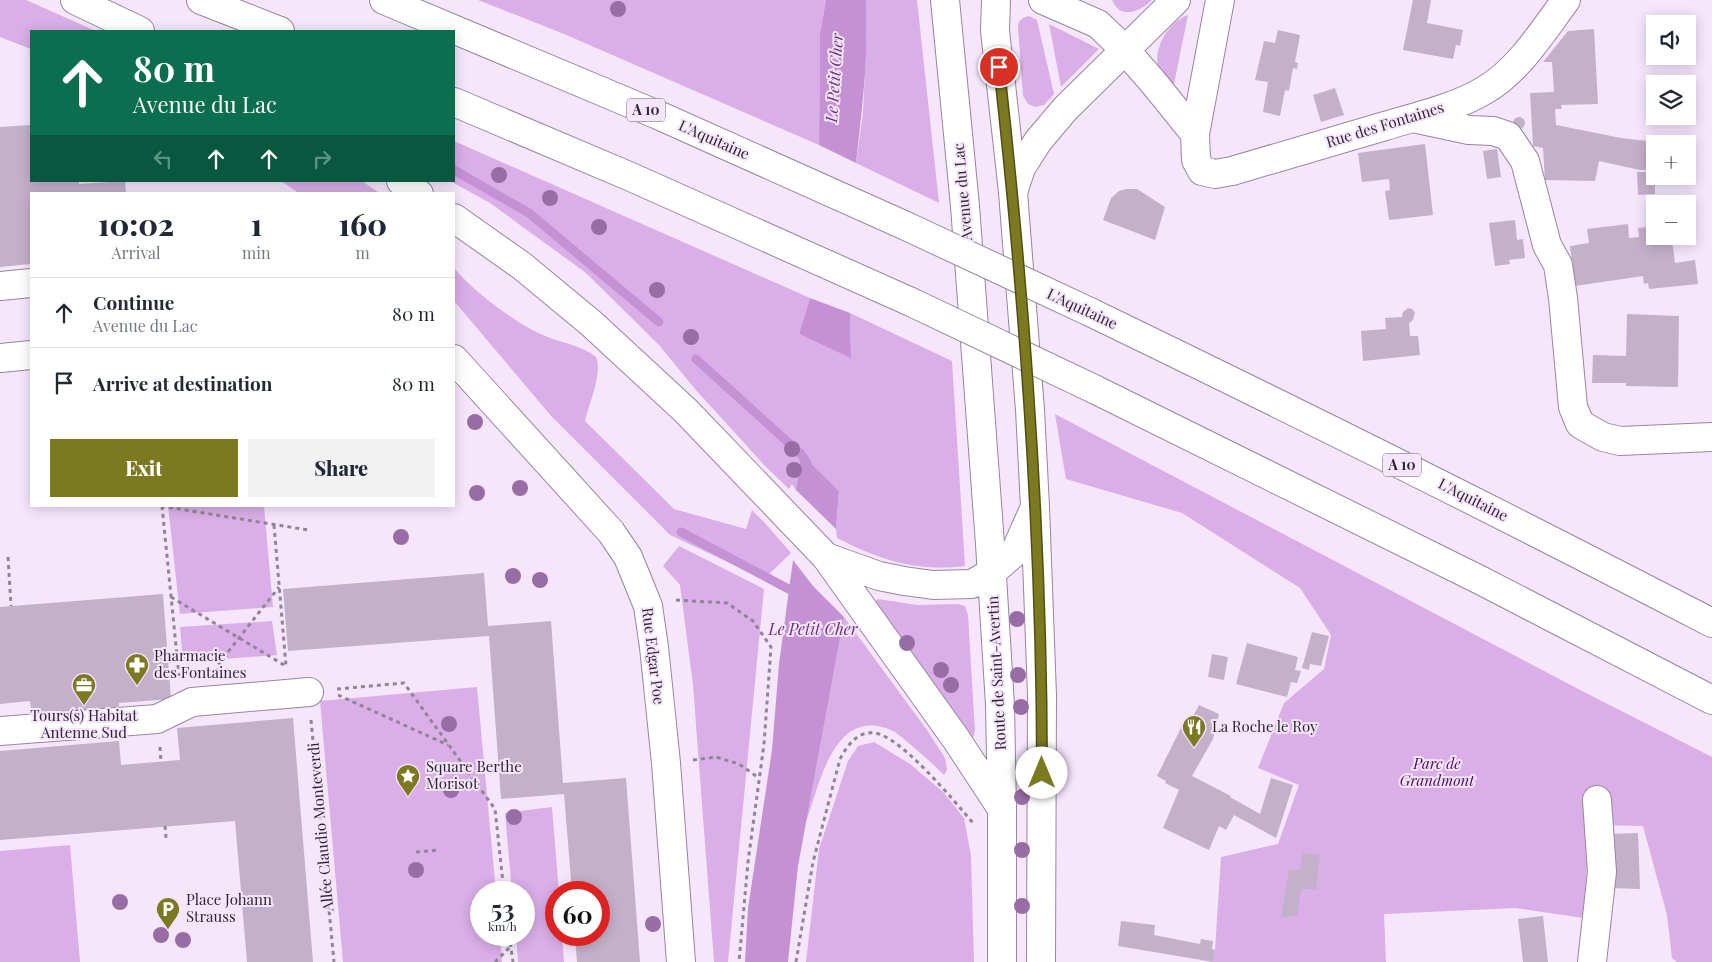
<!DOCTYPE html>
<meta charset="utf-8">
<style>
body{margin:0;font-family:"Playfair Display",serif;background:#f2f2f3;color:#1f2937;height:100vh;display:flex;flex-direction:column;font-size:19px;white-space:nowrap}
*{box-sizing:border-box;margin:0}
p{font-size:16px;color:#747a83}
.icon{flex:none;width:28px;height:28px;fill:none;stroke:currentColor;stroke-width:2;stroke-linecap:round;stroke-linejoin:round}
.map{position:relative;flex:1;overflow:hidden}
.sheet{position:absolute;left:30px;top:192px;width:425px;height:315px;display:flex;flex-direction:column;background:#fff;border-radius:0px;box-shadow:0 2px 12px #0003}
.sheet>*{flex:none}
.banner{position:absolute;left:30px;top:30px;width:425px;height:152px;border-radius:0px;box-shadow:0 2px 12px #0003;background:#0b6e4f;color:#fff;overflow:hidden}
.tools{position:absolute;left:1646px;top:15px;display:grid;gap:10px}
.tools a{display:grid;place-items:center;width:50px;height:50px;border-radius:0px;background:#fff;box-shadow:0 2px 12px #0003;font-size:25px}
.speed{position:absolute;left:470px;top:881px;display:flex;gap:10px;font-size:25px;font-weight:700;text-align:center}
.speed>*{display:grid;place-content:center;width:65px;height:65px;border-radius:50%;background:#fff;box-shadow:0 2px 12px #0003;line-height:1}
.speed small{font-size:12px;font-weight:400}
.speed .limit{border:8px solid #d22;background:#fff;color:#111}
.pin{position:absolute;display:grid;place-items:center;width:42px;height:42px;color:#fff;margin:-21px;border:2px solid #fff;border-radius:50%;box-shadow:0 1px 5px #0007}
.me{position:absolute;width:55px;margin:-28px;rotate:0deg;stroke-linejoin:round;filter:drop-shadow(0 0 4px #0008)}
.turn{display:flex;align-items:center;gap:18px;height:105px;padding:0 20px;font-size:22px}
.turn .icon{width:65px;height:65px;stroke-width:2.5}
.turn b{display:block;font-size:35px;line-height:42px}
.lanes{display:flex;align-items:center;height:48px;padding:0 20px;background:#0003;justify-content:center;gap:25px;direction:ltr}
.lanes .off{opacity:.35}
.eta{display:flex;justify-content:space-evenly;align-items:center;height:85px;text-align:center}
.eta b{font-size:30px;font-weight:800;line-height:35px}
.action{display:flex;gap:10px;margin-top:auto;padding:10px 20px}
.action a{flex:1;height:58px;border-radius:0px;background:#7c7a21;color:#fff;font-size:20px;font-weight:800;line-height:58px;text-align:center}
.action a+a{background:#f2f2f3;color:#1f2937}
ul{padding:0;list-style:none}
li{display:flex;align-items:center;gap:15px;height:70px;padding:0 20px;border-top:1px solid #e0e1e3}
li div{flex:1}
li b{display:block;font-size:19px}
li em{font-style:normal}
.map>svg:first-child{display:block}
</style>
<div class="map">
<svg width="1712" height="962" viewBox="0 0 1712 962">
<rect width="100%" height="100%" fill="#f6e6fc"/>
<path fill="#daaee7" d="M0 0H26L96 31H31V49L0 37Z
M478 0H826L820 33 819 145 564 34Z
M866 0H917L939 203 856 163 863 113 867 31Z
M1112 0H1152C1140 12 1120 20 1112 0Z
M1188 15 1172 94C1168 87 1161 78 1159 70 1152 49 1168 22 1188 15Z
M1029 16 1037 20 1054 94 1044 105 1035 107 1028 104 1023 96 1018 28C1018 20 1022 18 1029 16Z
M1049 24 1099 49 1061 87Z
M454 141 810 298 799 334 851 357 850 313 952 361 965 566C916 572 880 560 837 538L836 529 839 491 801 455 796 490 792 484 789 489 766 467 695 389 659 345 586 273 490 203 450 181H454Z
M281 181H362L381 194H300Z
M454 268C473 291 515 323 543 335 560 343 582 345 596 357 603 372 589 404 585 421L674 509 746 529 752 510 765 523 791 553 764 579 670 535 552 417 454 301Z
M1055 414 1584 692 1712 757V962H1677L1672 958 1667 915 1643 826 1590 825 1583 918 1516 908 1384 914 1386 962H1213L1215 950 1221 857 1278 844 1299 785 1258 768 1284 703 1324 669 1331 635 1300 588 1182 513 1066 479Z
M168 506H264L273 607 180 614Z
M679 546 764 589 728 962H714L693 685 680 585 663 566Z
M878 599 917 605 958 604 965 606 968 615 975 731 973 738H969L874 602Z
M844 617 927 730 945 758 947 770 944 775C931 762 918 751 904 739 900 736 896 732 891 730 834 706 820 783 806 822Z
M272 621 277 655 183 662 180 627Z
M477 687 496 892H481V935H500L502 962H343L320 701Z
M874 742 910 764 943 792 964 818 971 856 974 962H806L819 849 848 761 858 746Z
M552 807 559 892H556V935H562L564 962H518L516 935H524V892H512L505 813Z
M70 845 80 962H0V851Z"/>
<path fill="#c591d5" d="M826 0H866C869 55 862 108 856 163L819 145 820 33Z
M810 298 850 313 851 358 799 334Z
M801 454 839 491 836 529 796 490Z
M793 560 813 586 844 617 798 866 788 962H745L748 908 772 750 779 664Z"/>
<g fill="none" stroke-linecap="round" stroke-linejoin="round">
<path stroke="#c591d5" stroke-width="9" d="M454 170 529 213 659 322
M696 359 801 454 807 463
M681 532 798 594"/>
</g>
<path fill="#c3b0ca" d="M1413 0H1431L1427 23 1463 30 1460 46 1456 45 1453 59 1403 50Z
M1594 29 1598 104 1561 105 1562 109H1555L1556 125 1621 138 1655 142V170H1640L1599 161 1595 181 1545 180 1543 148 1533 146 1530 93 1554 92 1552 62H1543L1568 31Z
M1278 30 1300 35 1295 62 1298 63 1297 69 1293 68 1289 91 1285 90 1280 116 1263 112 1268 82 1255 80 1264 41 1275 43Z
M1335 88 1344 115 1321 122 1313 95Z
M1513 123a6 6 0 1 1 12 0a6 6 0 1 1-12 0Z
M31 125V181H79V184L125 181 126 194H31V264L0 267V127Z
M1688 142H1694V169H1688Z
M1425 144 1433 215 1389 220 1385 191 1390 190 1389 179 1362 182 1358 153Z
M1497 149 1501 177 1487 179 1483 151Z
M1637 172H1655V194L1638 195Z
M1126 189H1137L1165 207 1155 240 1103 220 1111 198 1119 191Z
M1515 220 1517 240 1523 239 1525 258 1509 260 1510 264 1495 266 1489 223Z
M1628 224 1629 238 1639 237 1638 228 1655 226V236L1672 239 1675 263 1695 260 1698 284 1649 289 1648 283 1644 284 1643 276 1575 286 1570 246 1589 243 1587 229Z
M1408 308 1412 309 1415 312 1413 320 1409 323 1410 336H1418L1420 355 1363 361 1361 331 1386 329 1385 318 1402 317 1403 312Z
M1627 314 1679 316 1678 387 1626 386V383H1592L1593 355 1626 356Z
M484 573 488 626 551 621 563 783 626 778 640 962H577L575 935H599V892H572L564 794 501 799 489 636 288 651 283 589Z
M163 594 171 699 119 703V710L32 717 30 701 0 704V607Z
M1312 632 1329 636 1321 666 1310 664 1309 670 1302 668Z
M1247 643 1298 657 1295 670 1301 671 1297 683 1291 682 1287 697 1236 684Z
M1212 654 1228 657 1224 680 1208 677Z
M1199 705 1219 714 1213 739 1192 776 1231 796 1230 797 1260 814 1271 778 1293 785 1276 838 1234 815 1226 830 1219 826 1209 850 1163 828 1179 790 1165 783 1166 781 1157 776 1184 722 1189 724Z
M293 718 313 962H247L235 821 0 840V751L119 741 121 765 180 760 177 728Z
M1638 833 1640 889 1611 888 1608 834Z
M1303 853 1320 855 1316 889H1301L1297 916 1281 917 1289 870H1300Z
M1543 916 1548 962H1523L1518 919Z
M1121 921 1155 925 1154 935 1200 944 1201 939 1213 941 1212 949 1215 950 1213 962 1118 946Z"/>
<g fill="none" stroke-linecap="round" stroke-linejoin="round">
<g stroke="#98859e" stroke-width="30">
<path id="minor" d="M1043 0 1098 24 1125 50 1153 82 1195 134
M1220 0 1195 134 1196 160 1202 171 1215 174 1232 171C1283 156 1334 141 1385 126 1418 116 1455 108 1485 90 1519 70 1543 31 1566 0
M1413 118 1469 130 1493 131 1508 136 1525 161 1547 245 1558 265 1563 298 1573 407 1580 424 1603 437 1620 441 1712 437
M1013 192 1021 168 1038 141 1066 108 1176 0
M0 286 31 283
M0 358 31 355
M454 359 611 532 628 557 648 606 654 647 666 763 681 962
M0 731 157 719 192 702 309 692
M1592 962 1602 872 1597 800"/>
</g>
<g stroke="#98859e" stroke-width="30">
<path id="major" d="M945 0 965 206 990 544 1000 705 1002 809V962
M996 0 995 31 1013 192 1030 410 1035 507 1042 695 1041 962"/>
</g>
<g stroke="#98859e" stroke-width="30">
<path id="highway" d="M75 0 140 31
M201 0 280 31
M384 0 658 115 906 226
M454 102 631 177 911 302
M401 181 419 194
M454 218 522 266 592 324 686 411 826 557 956 739 1002 809
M1090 312C1299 413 1506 516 1712 623
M1094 389 1480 580 1712 700
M826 557 879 576 904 581 933 585 972 584 991 573 1015 552 1035 507"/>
</g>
<path stroke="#908595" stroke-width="3" stroke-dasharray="4 4" stroke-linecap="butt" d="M161 506 308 530
M162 506 179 676
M274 525 286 666
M8 557 11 606
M171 597 284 665
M676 600 727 603 753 621 771 647 764 744 748 862 739 962
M217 672V666L279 587
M337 689 404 683 495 809 504 892
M338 695 448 745
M311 720 334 962
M160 747 161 762
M693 760 716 757 739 764 759 778
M165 826 166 838
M416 852 440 850
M509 935 513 962
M495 962 510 947
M796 962 813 862 840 759C847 746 857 731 874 733 900 735 955 802 973 823"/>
<use href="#minor" stroke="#fff" stroke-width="28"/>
<use href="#major" stroke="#fff" stroke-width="28"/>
<use href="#highway" stroke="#fff" stroke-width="28"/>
<g stroke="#98859e" stroke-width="30" stroke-linecap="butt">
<path id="highway-bridge" d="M906 226 1090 312
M911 302 1094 389"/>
</g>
<use href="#highway-bridge" stroke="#fff" stroke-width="28"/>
</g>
<g fill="#986ca4">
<circle cx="618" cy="9" r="8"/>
<circle cx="499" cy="175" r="8"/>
<circle cx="550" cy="198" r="8"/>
<circle cx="599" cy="227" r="8"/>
<circle cx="657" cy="290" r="8"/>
<circle cx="691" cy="337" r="8"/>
<circle cx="475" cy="422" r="8"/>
<circle cx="792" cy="449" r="8"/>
<circle cx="794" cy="470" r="8"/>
<circle cx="520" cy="488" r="8"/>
<circle cx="477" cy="493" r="8"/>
<circle cx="401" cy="537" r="8"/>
<circle cx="513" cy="576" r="8"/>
<circle cx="540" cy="580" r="8"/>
<circle cx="1017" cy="619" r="8"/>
<circle cx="907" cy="643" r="8"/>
<circle cx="941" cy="670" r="8"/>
<circle cx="1018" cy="675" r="8"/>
<circle cx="951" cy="685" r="8"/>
<circle cx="1021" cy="707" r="8"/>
<circle cx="449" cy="724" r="8"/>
<circle cx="451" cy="790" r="8"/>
<circle cx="1022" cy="797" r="8"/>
<circle cx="514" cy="817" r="8"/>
<circle cx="1022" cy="850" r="8"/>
<circle cx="416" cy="870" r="8"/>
<circle cx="120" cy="902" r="8"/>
<circle cx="1022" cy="906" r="8"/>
<circle cx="653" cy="924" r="8"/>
<circle cx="161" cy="935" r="8"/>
<circle cx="183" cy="940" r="8"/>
</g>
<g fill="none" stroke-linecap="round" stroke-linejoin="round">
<g stroke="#514f15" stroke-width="12">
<path id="route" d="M999 67C1025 301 1042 537 1042 773"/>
</g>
<use href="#route" stroke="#7c7a21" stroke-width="9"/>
</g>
<defs>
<g id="pharmacy-pin" transform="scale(1.25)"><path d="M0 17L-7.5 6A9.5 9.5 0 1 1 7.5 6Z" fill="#7c7a21" stroke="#f6e6fc"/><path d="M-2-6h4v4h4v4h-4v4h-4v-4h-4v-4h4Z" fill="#fff"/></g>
<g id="office-pin" transform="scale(1.25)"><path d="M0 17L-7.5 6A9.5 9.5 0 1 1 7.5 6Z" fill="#7c7a21" stroke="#f6e6fc"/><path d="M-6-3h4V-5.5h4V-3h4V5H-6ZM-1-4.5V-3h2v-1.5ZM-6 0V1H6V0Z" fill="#fff"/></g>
<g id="restaurant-pin" transform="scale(1.25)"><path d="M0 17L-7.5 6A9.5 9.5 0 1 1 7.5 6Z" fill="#7c7a21" stroke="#f6e6fc"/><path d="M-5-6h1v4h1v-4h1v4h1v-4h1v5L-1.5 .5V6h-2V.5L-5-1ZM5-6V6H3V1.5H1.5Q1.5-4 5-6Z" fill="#fff"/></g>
<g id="sight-pin" transform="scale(1.25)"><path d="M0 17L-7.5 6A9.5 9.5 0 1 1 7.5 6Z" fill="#7c7a21" stroke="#f6e6fc"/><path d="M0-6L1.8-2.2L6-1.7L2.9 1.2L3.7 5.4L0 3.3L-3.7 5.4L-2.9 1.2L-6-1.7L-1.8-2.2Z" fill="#fff"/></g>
<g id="parking-pin" transform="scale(1.25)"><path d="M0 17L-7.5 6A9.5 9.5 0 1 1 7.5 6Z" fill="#7c7a21" stroke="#f6e6fc"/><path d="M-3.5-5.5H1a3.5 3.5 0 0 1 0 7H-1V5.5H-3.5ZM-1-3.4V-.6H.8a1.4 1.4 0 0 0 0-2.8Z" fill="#fff"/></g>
</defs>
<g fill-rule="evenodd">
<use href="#pharmacy-pin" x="137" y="665"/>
<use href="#office-pin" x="84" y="685"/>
<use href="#restaurant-pin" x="1194" y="727"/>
<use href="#sight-pin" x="408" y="776"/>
<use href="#parking-pin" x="168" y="909"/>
</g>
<g text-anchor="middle" stroke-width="4" stroke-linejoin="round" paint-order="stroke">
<g fill="#f6e6fc" stroke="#6a606e" stroke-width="1">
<rect x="627" y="98.5" width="38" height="23" rx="4"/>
<rect x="1383" y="453.5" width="38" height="23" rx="4"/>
</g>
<g font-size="14" font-weight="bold" fill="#2e2731">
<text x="646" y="115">A 10</text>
<text x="1402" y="470">A 10</text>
</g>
<g font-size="15" fill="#2e2731" stroke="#f6e6fc">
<text transform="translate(1385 125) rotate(-17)" y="5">Rue des Fontaines</text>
<text transform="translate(714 140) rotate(24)" y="5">L'Aquitaine</text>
<text transform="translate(963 192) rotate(-95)" y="5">Avenue du Lac</text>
<text transform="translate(1082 309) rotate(25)" y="5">L'Aquitaine</text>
<text transform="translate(1473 500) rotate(27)" y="5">L'Aquitaine</text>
<text transform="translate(653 656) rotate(83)" y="5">Rue Edgar Poe</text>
<text transform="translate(997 673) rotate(-93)" y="5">Route de Saint-Avertin</text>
<text transform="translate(321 827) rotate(-95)" y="5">Allée Claudio Monteverdi</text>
</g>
<g font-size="15" fill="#2e2731" stroke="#f6e6fc" text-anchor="start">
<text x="154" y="661">Pharmacie<tspan x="154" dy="17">des Fontaines</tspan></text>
<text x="84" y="721" text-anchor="middle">Tours(s) Habitat<tspan x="84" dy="17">Antenne Sud</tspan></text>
<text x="1212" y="732">La Roche le Roy</text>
<text x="426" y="772">Square Berthe<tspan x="426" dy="17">Morisot</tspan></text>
<text x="186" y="905">Place Johann<tspan x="186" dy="17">Strauss</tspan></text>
</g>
<g font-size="15" font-style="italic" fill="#4c085c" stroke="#f6e6fc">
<text x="1437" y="769">Parc de<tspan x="1437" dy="17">Grandmont</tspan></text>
</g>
<g font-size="16" font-style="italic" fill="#6d2e7f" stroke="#f6e6fc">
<text transform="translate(834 78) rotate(-86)" y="6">Le Petit Cher</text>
<text x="813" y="635">Le Petit Cher</text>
</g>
</g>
</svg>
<div class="tools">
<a><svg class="icon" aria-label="sound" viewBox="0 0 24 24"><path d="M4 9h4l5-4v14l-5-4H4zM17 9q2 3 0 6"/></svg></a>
<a><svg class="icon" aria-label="layers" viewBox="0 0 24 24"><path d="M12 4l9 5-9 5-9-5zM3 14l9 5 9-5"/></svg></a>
<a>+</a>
<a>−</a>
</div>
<div class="speed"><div>53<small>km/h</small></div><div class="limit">60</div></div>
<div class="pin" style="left:999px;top:67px;background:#d93025"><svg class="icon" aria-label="arrive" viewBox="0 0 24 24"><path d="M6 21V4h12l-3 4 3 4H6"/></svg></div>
<svg class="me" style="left:1042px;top:773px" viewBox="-20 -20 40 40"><circle r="19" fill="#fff"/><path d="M0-13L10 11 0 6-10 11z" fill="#7c7a21"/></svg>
<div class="banner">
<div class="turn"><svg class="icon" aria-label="ahead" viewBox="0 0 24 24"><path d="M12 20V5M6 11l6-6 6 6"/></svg><div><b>80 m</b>Avenue du Lac</div></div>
<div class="lanes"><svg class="icon off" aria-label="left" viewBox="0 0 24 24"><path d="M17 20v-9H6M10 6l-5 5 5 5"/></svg><svg class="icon" aria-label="ahead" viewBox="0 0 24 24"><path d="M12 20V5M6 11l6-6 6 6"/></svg><svg class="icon" aria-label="ahead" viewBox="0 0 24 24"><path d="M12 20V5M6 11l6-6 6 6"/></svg><svg class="icon off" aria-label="right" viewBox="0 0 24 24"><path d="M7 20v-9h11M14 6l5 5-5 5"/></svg></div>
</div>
<section class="sheet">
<div class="eta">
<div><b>10:02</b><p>Arrival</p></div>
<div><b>1</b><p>min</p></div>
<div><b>160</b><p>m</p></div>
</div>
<ul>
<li><svg class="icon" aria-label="ahead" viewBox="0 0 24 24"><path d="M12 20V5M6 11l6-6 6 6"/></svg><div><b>Continue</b><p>Avenue du Lac</p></div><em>80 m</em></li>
<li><svg class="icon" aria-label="arrive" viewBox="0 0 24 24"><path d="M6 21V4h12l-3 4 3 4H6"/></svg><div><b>Arrive at destination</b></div><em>80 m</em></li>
</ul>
<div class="action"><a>Exit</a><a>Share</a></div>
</section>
</div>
